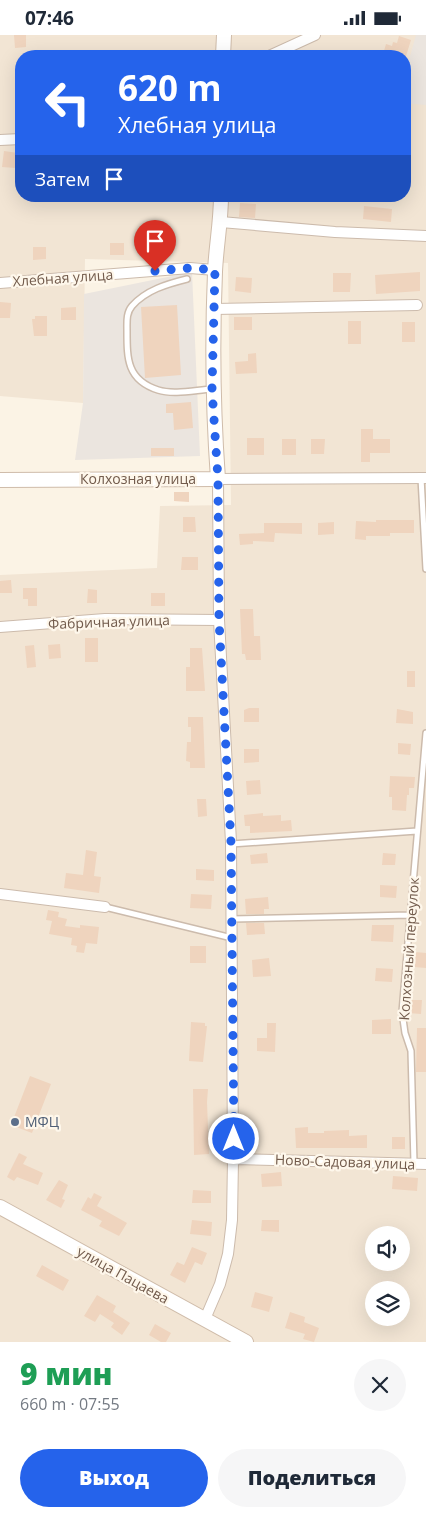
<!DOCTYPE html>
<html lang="ru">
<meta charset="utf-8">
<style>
body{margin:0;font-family:"Open Sans",sans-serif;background:#f6f6f7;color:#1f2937;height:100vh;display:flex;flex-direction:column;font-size:19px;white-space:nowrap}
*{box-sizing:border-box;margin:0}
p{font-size:16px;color:#747a83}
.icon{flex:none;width:28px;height:28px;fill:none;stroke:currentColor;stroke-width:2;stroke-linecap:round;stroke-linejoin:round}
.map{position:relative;height:1307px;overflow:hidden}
.side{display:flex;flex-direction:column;background:#fff;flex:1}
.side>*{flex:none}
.banner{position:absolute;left:15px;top:15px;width:396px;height:152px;border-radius:20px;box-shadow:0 5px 20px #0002;background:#2563eb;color:#fff;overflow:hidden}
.controls{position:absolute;left:365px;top:1191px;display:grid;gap:10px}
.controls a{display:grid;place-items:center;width:45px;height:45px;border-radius:50%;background:#fff;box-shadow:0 5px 20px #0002;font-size:25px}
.pin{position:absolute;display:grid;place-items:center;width:42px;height:42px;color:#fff;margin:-51px -21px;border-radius:50% 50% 50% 0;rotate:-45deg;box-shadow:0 0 5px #0007}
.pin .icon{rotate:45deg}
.me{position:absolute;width:55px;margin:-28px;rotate:0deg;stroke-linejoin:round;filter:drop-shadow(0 0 4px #0008)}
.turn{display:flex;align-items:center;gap:18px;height:105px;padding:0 20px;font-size:22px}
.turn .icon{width:65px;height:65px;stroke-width:2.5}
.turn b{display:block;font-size:35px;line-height:42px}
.then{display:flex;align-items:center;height:48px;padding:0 20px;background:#0003;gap:10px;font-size:19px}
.round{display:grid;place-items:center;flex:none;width:52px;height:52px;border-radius:26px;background:#f6f6f7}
.summary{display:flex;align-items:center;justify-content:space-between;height:85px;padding:0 20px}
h1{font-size:30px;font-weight:800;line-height:38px;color:#1e9e55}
.button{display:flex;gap:10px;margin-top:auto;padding:10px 20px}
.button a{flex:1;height:58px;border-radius:30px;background:#2563eb;color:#fff;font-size:20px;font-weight:800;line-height:58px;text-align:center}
.button a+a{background:#f6f6f7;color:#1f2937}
.status{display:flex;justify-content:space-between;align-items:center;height:35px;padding:0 25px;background:#fff;direction:ltr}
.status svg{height:14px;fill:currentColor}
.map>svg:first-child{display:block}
</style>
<div class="status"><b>07:46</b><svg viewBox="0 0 49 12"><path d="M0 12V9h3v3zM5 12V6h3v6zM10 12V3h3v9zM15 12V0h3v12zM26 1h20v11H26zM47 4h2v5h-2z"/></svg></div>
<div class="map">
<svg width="426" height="1307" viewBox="0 0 426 1307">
<rect width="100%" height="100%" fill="#fbf3e5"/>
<path fill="#f2e5d4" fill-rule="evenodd" d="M0 0H426V1307H0V540L157 533 160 471 231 470 228 228 85 224 83 368 0 361ZM21 21H405V161H21ZM374 1200H401V1228H374ZM374 1255H401V1282H374Z"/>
<path fill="#ebe5df" d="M416 0H426V70L405 68V39Z
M192 237 200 421 75 425 83 368 84 259Z"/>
<path fill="#efd4be" d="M14 0H26V12L15 13Z
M399 1 411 5 406 21 383 19 386 9 392 11 393 7 397 8Z
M4 116 18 118 16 133 2 132Z
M240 168 256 169 255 183 239 182Z
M364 171 392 174 391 187 363 184Z
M154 195 165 196 164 212H153Z
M110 208H124V220H110Z
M33 212H46V224L33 225Z
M420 237V256L376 259 375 240Z
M333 238H351L350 257H333Z
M236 242 252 243 251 258 235 256Z
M0 267 11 268 10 283H0Z
M177 270 181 340 145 343 141 272Z
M76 272V285H61V273Z
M35 281H47V301H34L32 284H35Z
M234 282H252V295H234Z
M348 286H361V309H348Z
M402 287H415V307H402Z
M256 318 257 338 236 339 235 327 248 326V319Z
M191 367 193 393 174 395 173 378H166V369Z
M361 394H373V404H390V418H370V427H361Z
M247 403H264V420H247Z
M282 404H296V420H282Z
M311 404H325L324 419H311Z
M151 413H174V421H151Z
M174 457H189V467L174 466Z
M183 482H195L196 497H183Z
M376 485H414V498H390V501H366V505L355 504 356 486 376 487Z
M334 487V499L318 500V488Z
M264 488H302V499L275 498 274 507 253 506V509L240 510 239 499 264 498Z
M182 522H198V535H181Z
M11 545 12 558H0V546Z
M23 553H37V571H28V564H23Z
M88 554 97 555V568H87Z
M151 558H165V571H151Z
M240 574H253L254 601H260L261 625H246L245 619H242Z
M85 603H98V627H85Z
M60 609 61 623 49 624 48 610Z
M34 610 36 632 27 633 25 611Z
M190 613H202L205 656H186V632H190Z
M407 636H415V652H407Z
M249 673H259V687H244V675Z
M397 674 413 677V689L396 688Z
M188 682H203L205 733H190V727L186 726 187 707H191V692H188Z
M398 708 411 709 410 720 398 719Z
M244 714H259V727L244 728Z
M390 741 415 742 414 753H409V760H407L406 776 392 775V762H389Z
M260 745 261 759 247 760 246 746Z
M197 764H206L207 781 198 782Z
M263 778V781L281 780V786L291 785 292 796 250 798V791H245L244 780Z
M86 815 97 817 94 841 101 842 99 858 64 853 66 838 83 840Z
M267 818 268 828 251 829 250 820Z
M383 818 396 819 395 830H382Z
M196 834 214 835V846L196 845Z
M380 850 397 851 396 863 380 862Z
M191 859 212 860 211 874 190 873Z
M268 862 269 874H264V879H246L245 864Z
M48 875 59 877 58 882 67 884 65 891 80 893V890L99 892 97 909 86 908 84 918 76 917 77 911 71 910 72 903 49 899 52 886 46 885Z
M246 888H264L265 899 247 900Z
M372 890H394L393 907 371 906Z
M190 911H206V928H190Z
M415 917 426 918V933L414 932Z
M269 923 271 941 253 942 252 925Z
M376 933 393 934 392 947 375 946Z
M408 965H422L421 979 408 978Z
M391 984V999H372V985Z
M191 987 205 988V991H207L203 1027 189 1026Z
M267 988H276L275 1017 257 1016V1003H267Z
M417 993H426V1037H416Z
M30 1041 51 1049 32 1098 11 1090Z
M193 1054H208L207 1067 209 1119 194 1120Z
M308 1092V1098H324V1096L349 1095V1101L367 1100V1113H296L295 1093Z
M392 1102H405V1114H392Z
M19 1118 27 1122 23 1129 43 1138 38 1150 17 1142 14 1146 7 1142Z
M281 1137 282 1151 262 1152 261 1139Z
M393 1141 418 1143 417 1156 392 1154Z
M59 1145 68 1150 62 1164 65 1165 61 1173 46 1165Z
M193 1155 211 1156V1168H192Z
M94 1158 102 1162 97 1171 127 1188 119 1201 99 1191 102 1186 81 1175 88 1162 91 1164Z
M192 1185 212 1187 211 1201 190 1199Z
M262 1185H279V1197L261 1196Z
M192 1212 207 1218 202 1230 195 1227 185 1248 170 1240 177 1227 184 1230Z
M42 1230 69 1245 63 1256 36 1241Z
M255 1257 273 1262 269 1277 251 1272Z
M97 1260 116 1271 113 1277 130 1288 122 1300 111 1292 114 1288 100 1279 95 1287 84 1281Z
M290 1277 305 1282 304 1287 319 1293 314 1307 303 1304 305 1299 285 1293Z
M155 1289 171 1298 166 1307H161L149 1300Z"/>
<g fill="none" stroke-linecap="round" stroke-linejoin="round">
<g stroke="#ccbbac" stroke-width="8">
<path id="lane" d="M187 244C167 249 146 255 132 271 126 278 127 287 127 296 127 324 127 345 158 355 174 360 195 355 212 354
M421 443 426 534
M231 809 417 796
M105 872 232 903
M232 884 410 880
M414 1128 411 1016 405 998 402 977 426 698"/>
</g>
<g stroke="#ccbbac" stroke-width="12">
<path id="street" d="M269 21 315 0
M0 105 21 104
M221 187 335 197 426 201
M0 248 190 233 215 235
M214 274 417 270
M0 592 105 584 219 585
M0 859 105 872
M233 1124 426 1129
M205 1284 220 1249 228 1219 232 1185 233 1124 231 807 219 585 218 444 426 443"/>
</g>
<g stroke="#cfbcaa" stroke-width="16">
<path id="secondary" d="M223 21 224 0
M0 445 218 444C213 375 212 307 215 237 216 212 221 187 221 161
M0 1172 246 1307"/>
</g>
<use href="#lane" stroke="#fff" stroke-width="5"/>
<use href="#street" stroke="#fff" stroke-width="10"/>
<use href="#secondary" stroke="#fff" stroke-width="14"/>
</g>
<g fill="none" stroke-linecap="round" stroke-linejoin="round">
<path stroke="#2563eb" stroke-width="9" stroke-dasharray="0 16.2" d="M155 236 190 233 215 235 212 354 218 444 219 585 231 807 234 1104"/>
</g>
<circle fill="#5c6f8a" stroke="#fef7eb" stroke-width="2" cx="15" cy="1087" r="5"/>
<g text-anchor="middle" stroke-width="4.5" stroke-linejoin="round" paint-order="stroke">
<g font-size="14" fill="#725b4c" stroke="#fef7eb">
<text transform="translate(63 243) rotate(-4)" y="5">Хлебная улица</text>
<text x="138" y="449">Колхозная улица</text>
<text transform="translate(109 587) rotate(-2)" y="5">Фабричная улица</text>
<text transform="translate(409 914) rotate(-86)" y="5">Колхозный переулок</text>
<text transform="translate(345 1127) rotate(2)" y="5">Ново-Садовая улица</text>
<text transform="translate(123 1240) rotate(29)" y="5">улица Пацаева</text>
</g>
<g font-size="14" fill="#4e5e75" stroke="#fef7eb" text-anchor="start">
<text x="25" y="1092">МФЦ</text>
</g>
</g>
</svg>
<div class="controls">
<a><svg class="icon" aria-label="sound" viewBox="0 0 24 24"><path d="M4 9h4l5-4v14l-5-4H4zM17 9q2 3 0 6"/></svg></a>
<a><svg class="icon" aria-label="layers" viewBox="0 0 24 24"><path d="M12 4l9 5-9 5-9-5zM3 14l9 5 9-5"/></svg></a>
</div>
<div class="pin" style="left:155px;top:236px;background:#d93025"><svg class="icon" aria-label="arrive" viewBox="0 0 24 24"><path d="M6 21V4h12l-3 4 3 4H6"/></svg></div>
<svg class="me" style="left:234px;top:1104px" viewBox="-20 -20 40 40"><circle r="17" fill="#2563eb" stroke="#fff" stroke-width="3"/><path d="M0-11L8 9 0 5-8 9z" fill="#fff"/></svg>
<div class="banner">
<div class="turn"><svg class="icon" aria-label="left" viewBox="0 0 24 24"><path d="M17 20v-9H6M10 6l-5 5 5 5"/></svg><div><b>620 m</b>Хлебная улица</div></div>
<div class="then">Затем<svg class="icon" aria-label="arrive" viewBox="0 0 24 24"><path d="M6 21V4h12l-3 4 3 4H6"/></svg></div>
</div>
</div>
<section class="side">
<div class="summary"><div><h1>9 мин</h1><p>660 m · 07:55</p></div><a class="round"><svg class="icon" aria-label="close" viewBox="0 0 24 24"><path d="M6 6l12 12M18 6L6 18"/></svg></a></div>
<div class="button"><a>Выход</a><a>Поделиться</a></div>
</section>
